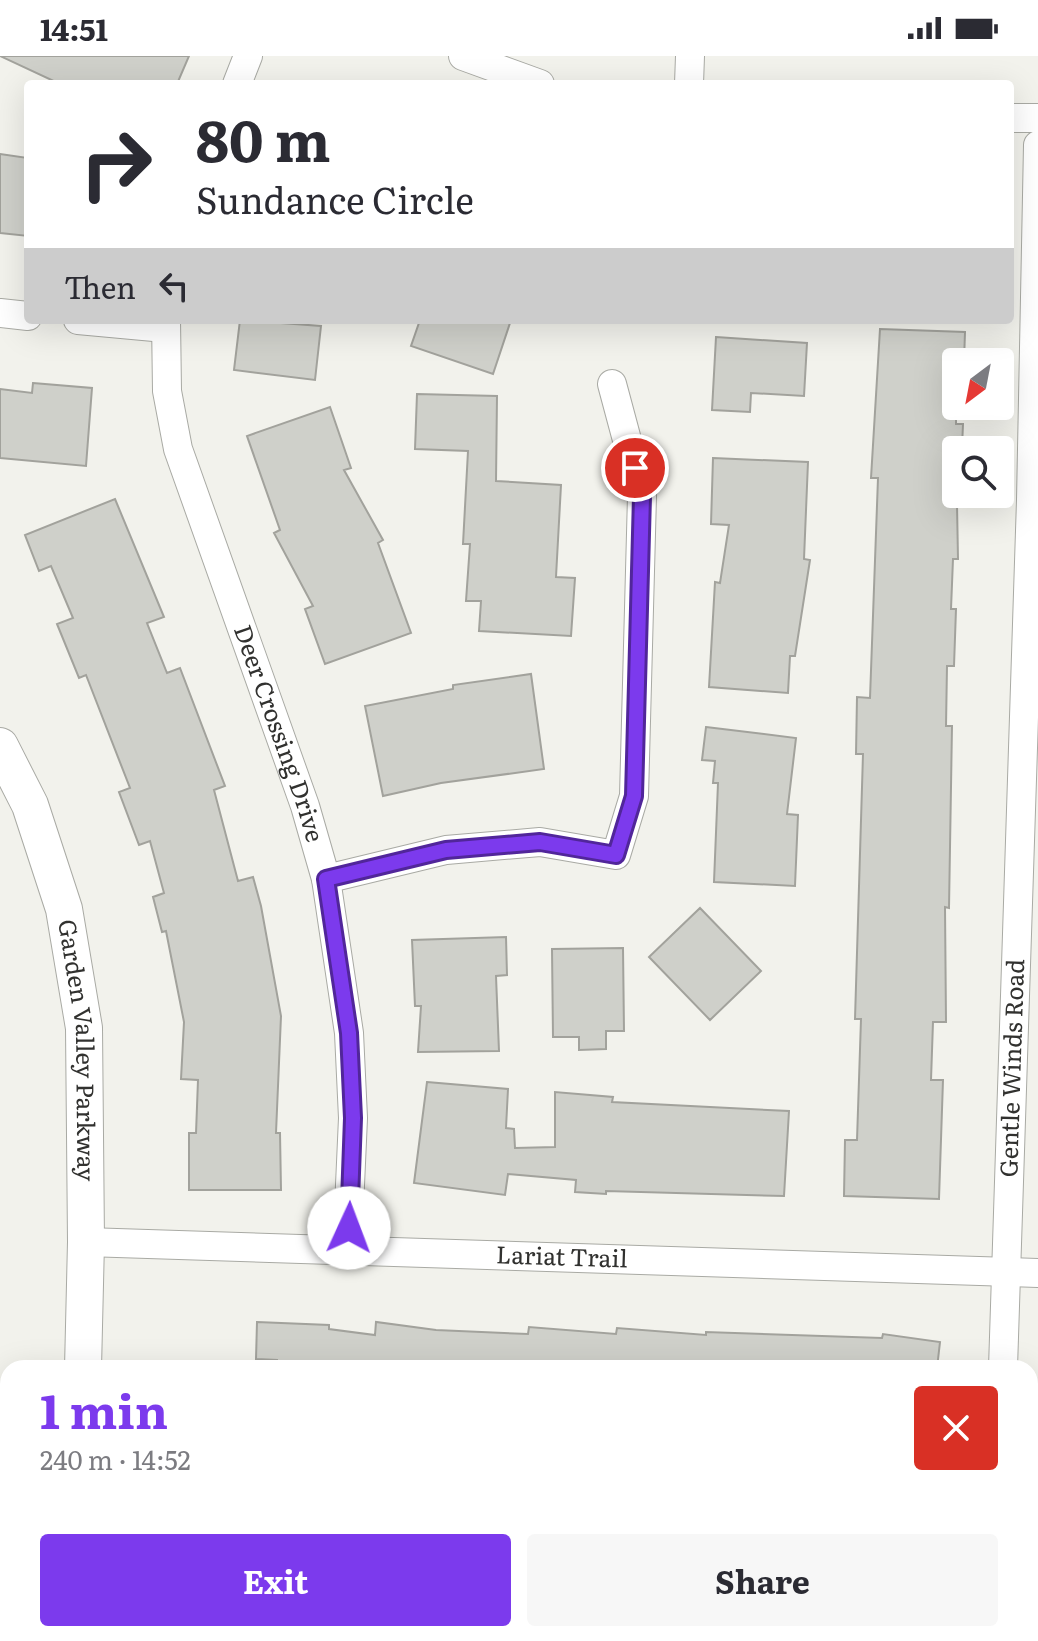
<!DOCTYPE html>
<meta charset="utf-8">
<style>
body{margin:0;font-family:Literata,serif;background:#f7f7f7;color:#2b2b33;height:100vh;display:flex;flex-direction:column;font-size:30px;white-space:nowrap}
*{box-sizing:border-box;margin:0}
p{font-size:26px;color:#7c7c81}
.icon{flex:none;width:44px;height:44px;fill:none;stroke:currentColor;stroke-width:2;stroke-linecap:round;stroke-linejoin:round}
.map{position:relative;flex:1;overflow:hidden}
.panel{position:absolute;left:0px;top:1304px;width:1038px;height:282px;display:flex;flex-direction:column;background:#fff;border-radius:24px 24px 0 0;box-shadow:0 8px 32px #0002}
.panel>*{flex:none}
.banner{position:absolute;left:24px;top:24px;width:990px;height:244px;border-radius:8px;box-shadow:0 8px 32px #0002;background:#fff;color:#2b2b33;overflow:hidden}
.needle{width:52px;rotate:212deg}
.fabs{position:absolute;left:942px;top:292px;display:grid;gap:16px}
.fabs a{display:grid;place-items:center;width:72px;height:72px;border-radius:8px;background:#fff;box-shadow:0 8px 32px #0002;font-size:40px}
.pin{position:absolute;display:grid;place-items:center;width:68px;height:68px;color:#fff;margin:-34px;border:4px solid #fff;border-radius:50%;box-shadow:0 2px 8px #0007}
.me{position:absolute;width:88px;margin:-44px;rotate:2deg;stroke-linejoin:round;filter:drop-shadow(0 0 6px #0008)}
.turn{display:flex;align-items:center;gap:28px;height:168px;padding:0 40px;font-size:36px}
.turn .icon{width:104px;height:104px;stroke-width:2.5}
.turn b{display:block;font-size:56px;line-height:68px}
.then{display:flex;align-items:center;height:76px;padding:0 40px;background:#0003;gap:16px;font-size:30px}
.round{display:grid;place-items:center;flex:none;width:84px;height:84px;border-radius:8px;background:#f7f7f7}
.overview{display:flex;align-items:center;justify-content:space-between;height:136px;padding:0 40px}
h1{font-size:48px;font-weight:700;line-height:60px;color:#7c3aed}
.cta{display:flex;gap:16px;margin-top:auto;padding:16px 40px}
.cta a{flex:1;height:92px;border-radius:8px;background:#7c3aed;color:#fff;font-size:32px;font-weight:700;line-height:92px;text-align:center}
.cta a+a{background:#f7f7f7;color:#2b2b33}
.status{display:flex;justify-content:space-between;align-items:center;height:56px;padding:0 40px;background:#fff;direction:ltr}
.status svg{height:22px;fill:currentColor}
.map>svg:first-child{display:block}
</style>
<div class="status"><b>14:51</b><svg viewBox="0 0 49 12"><path d="M0 12V9h3v3zM5 12V6h3v6zM10 12V3h3v9zM15 12V0h3v12zM26 1h20v11H26zM47 4h2v5h-2z"/></svg></div>
<div class="map">
<svg width="1038" height="1585" viewBox="0 0 1038 1585">
<rect width="100%" height="100%" fill="#f2f2ec"/>
<path fill="#cfd0ca" stroke="#a2a29c" stroke-width="2" d="M0 0H189L177 28H60Z
M0 98 28 102V180L0 177Z
M240 264 321 270 315 324 234 314Z
M420 264H511L493 318 411 290Z
M880 273 965 276 964 306H956V368H963L962 392 956 394 958 503H953L951 553H956L954 610H947L946 670H952L949 852 945 851 946 966H933L931 1024H943L939 1143 844 1140 845 1084H857L861 963H855L863 698H856L857 641 870 642 878 422H871Z
M716 281 807 287 804 340 751 337 750 356 712 354Z
M33 327 92 332 86 410 0 402V333L32 337Z
M417 338 497 340 496 425 561 429 556 521 575 522 571 580 479 575 481 545H466L470 488H463L468 395 415 393Z
M330 351 351 412 344 414 383 484 378 487 411 577 325 608 305 553 313 550 274 477 280 474 247 380Z
M713 402 808 406 804 503 810 504 795 600H790L788 637 709 631 715 526 720 527 729 469 711 468Z
M115 443 164 561 147 567 167 617 180 612 225 730 214 734 238 825 253 821 261 850 281 960 276 1077H280L281 1134H189V1077H196L198 1024 181 1023 184 966 166 875 162 876 153 841 164 837 150 785 139 789 119 736 130 732 86 619 79 622 57 568 73 562 51 510 39 515 25 479Z
M531 618 544 713 441 727 383 740 365 650 453 633V629Z
M706 671 796 682 787 758 798 759 795 830 714 826 718 727H713L715 705 702 704Z
M700 852 761 915 710 964 649 901Z
M506 881 507 919 496 920 499 995 418 996 421 950H415L412 884Z
M623 892 624 975H606V993L579 994V981H553L552 893Z
M427 1026 508 1033 506 1072 514 1073 515 1092 555 1091V1036L613 1041 612 1046 789 1055 784 1140 606 1135V1138L575 1136 576 1124 508 1118 505 1139 414 1127Z
M257 1266 329 1269V1273L375 1279 376 1266 436 1274 528 1278 529 1271 616 1278 617 1272 706 1279V1276L882 1282 883 1278 940 1286 937 1312H277V1304L256 1303Z"/>
<g fill="none" stroke-linecap="round" stroke-linejoin="round">
<g stroke="#a9aaa4" stroke-width="30">
<g id="minor">
<path d="M463 0 540 28"/>
<path d="M237 28 248 0"/>
<path d="M689 28 690 0"/>
<path d="M1010 62H1038"/>
<path d="M0 257 28 260"/>
<path d="M78 264 165 272"/>
<path id="s1" d="M166 264 167 335 178 393 305 750 326 823 349 977 353 1062 347 1196"/>
<path d="M326 823 446 794 540 786 616 799 634 740 642 440 612 328"/>
<path id="s2" d="M86 1186 1038 1217"/>
<path id="s3" d="M1003 1312 1031 444 1038 89"/>
</g>
</g>
<g stroke="#a9aaa4" stroke-width="38">
<g id="tertiary">
<path id="s4" d="M0 690 30 749 64 853 84 972 86 1186 83 1312"/>
<path d="M0 1416H8"/>
<path d="M1030 1447 1038 1448"/>
<path d="M0 1469 8 1470"/>
<path d="M1030 1506H1038"/>
<path d="M71 1585V1578"/>
</g>
</g>
<use href="#minor" stroke="#fff" stroke-width="28"/>
<use href="#tertiary" stroke="#fff" stroke-width="36"/>
</g>
<g fill="none" stroke-linecap="round" stroke-linejoin="round">
<g stroke="#51269a" stroke-width="20">
<path id="route" d="M349 1172 353 1062 349 977 326 823 446 794 540 786 616 799 634 740 642 440 635 412"/>
</g>
<use href="#route" stroke="#7c3aed" stroke-width="14"/>
</g>
<g text-anchor="middle" stroke-width="8" stroke-linejoin="round" paint-order="stroke">
<g font-size="24" fill="#31312f" stroke="#fffffe">
<text dy="8" stroke="none"><textPath href="#s1" startOffset="432">Deer Crossing Drive</textPath></text>
<text dy="8" stroke="none"><textPath href="#s4" startOffset="318">Garden Valley Parkway</textPath></text>
<text dy="8" stroke="none"><textPath href="#s3" startOffset="300">Gentle Winds Road</textPath></text>
<text dy="8" stroke="none"><textPath href="#s2" startOffset="476">Lariat Trail</textPath></text>
</g>
</g>
</svg>
<div class="fabs">
<a><svg class="needle" viewBox="-14 -14 28 28"><path d="M0-13l5 13h-10z" fill="#e53935"/><path d="M0 13l5-13h-10z" fill="#7c7c81"/></svg></a>
<a><svg class="icon" aria-label="search" viewBox="0 0 24 24"><circle cx="10" cy="10" r="6"/><path d="M15 15l6 6"/></svg></a>
</div>
<div class="pin" style="left:635px;top:412px;background:#d93025"><svg class="icon" aria-label="arrive" viewBox="0 0 24 24"><path d="M6 21V4h12l-3 4 3 4H6"/></svg></div>
<svg class="me" style="left:349px;top:1172px" viewBox="-20 -20 40 40"><circle r="19" fill="#fff"/><path d="M0-13L10 11 0 6-10 11z" fill="#7c3aed"/></svg>
<div class="banner">
<div class="turn"><svg class="icon" aria-label="right" viewBox="0 0 24 24"><path d="M7 20v-9h11M14 6l5 5-5 5"/></svg><div><b>80 m</b>Sundance Circle</div></div>
<div class="then">Then<svg class="icon" aria-label="left" viewBox="0 0 24 24"><path d="M17 20v-9H6M10 6l-5 5 5 5"/></svg></div>
</div>
<section class="panel">
<div class="overview"><div><h1>1 min</h1><p>240 m · 14:52</p></div><a class="round" style="background:#d93025;color:#fff"><svg class="icon" aria-label="close" viewBox="0 0 24 24"><path d="M6 6l12 12M18 6L6 18"/></svg></a></div>
<div class="cta"><a>Exit</a><a>Share</a></div>
</section>
</div>
